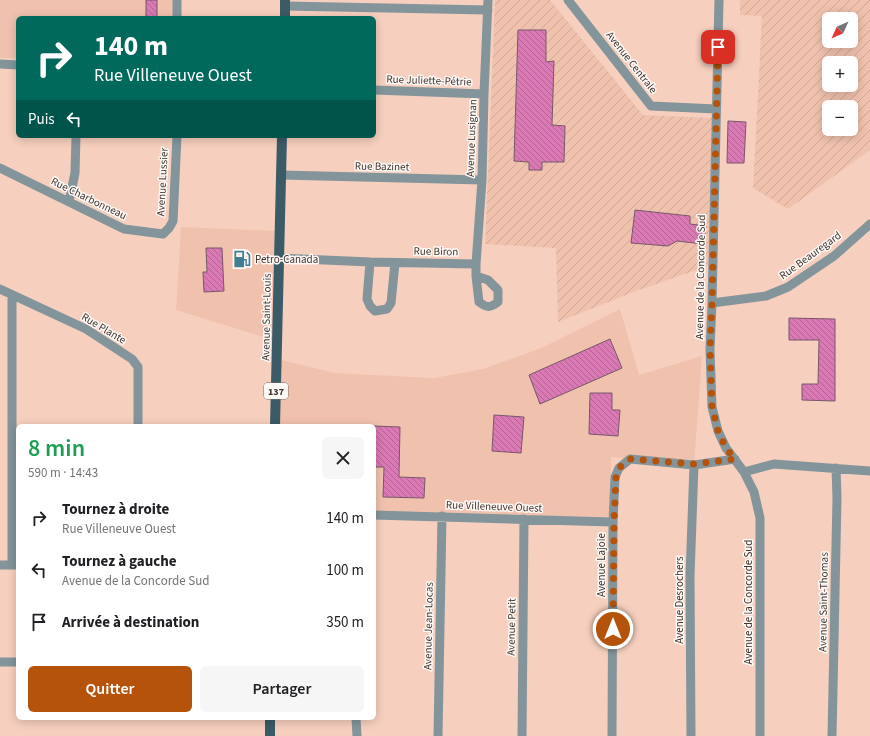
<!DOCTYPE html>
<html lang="fr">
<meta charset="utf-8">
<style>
body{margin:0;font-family:"Source Sans 3",sans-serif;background:#f6f6f6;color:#202124;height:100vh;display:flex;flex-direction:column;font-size:15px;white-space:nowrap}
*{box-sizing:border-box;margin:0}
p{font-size:13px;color:#757577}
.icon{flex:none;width:22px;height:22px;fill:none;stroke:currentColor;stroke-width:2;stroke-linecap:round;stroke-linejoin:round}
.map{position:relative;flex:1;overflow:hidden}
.panel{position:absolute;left:16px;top:424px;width:360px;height:296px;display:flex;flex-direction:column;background:#fff;border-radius:6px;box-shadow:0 2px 10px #0003}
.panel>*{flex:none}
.hud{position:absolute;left:16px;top:16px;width:360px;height:122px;border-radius:6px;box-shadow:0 2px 10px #0003;background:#00695c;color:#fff;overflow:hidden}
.needle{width:26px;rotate:225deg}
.buttons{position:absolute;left:822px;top:12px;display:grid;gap:8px}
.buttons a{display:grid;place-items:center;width:36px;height:36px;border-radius:6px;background:#fff;box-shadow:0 2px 10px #0003;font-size:20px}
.pin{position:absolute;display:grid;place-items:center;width:34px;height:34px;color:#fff;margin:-17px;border-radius:8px;box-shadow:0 2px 6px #0006}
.me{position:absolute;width:44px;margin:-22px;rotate:0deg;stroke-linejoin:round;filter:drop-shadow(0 0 3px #0008)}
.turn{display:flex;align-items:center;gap:14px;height:84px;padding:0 12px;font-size:18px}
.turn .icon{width:52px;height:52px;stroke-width:2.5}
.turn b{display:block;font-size:28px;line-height:34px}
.then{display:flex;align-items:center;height:38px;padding:0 12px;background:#0003;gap:8px;font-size:15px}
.round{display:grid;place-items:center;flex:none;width:42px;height:42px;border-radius:6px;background:#f6f6f6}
.overview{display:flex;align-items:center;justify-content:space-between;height:68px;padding:0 12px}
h1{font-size:24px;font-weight:600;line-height:30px;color:#1e9e55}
.cta{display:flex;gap:8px;margin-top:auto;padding:8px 12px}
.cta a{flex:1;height:46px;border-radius:6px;background:#b45309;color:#fff;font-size:16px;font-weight:600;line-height:46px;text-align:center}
.cta a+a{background:#f6f6f6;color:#202124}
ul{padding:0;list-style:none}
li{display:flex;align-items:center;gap:12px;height:52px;padding:0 12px}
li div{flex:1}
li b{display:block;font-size:15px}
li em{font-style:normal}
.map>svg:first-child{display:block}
</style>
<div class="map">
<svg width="870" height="736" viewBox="0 0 870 736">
<defs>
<pattern id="industrial-furrows" width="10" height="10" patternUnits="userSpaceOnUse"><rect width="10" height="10" fill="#f0c2ae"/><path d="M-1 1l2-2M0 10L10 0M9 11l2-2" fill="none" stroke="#cfa796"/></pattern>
<pattern id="building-back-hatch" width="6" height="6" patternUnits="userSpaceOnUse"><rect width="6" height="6" fill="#da79b4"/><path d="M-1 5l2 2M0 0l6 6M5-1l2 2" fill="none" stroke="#b26493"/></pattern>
</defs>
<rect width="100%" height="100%" fill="#f6cfbe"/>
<path fill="#f0c2ae" d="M0 0H174L173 18H18V58H0Z
M181 227 277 231 276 341 176 310Z
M620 309 639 375 702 356 694 465 611 457 610 517 374 514V426H275L277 359 335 373 434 378 483 369 539 349Z"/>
<path fill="url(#industrial-furrows)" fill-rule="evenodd" d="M495 0H550L643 115 712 118 708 266 639 290 558 322 556 248 485 244Z
M740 0H870V150L788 209 753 188 762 16 740 15ZM829 19H851V41H829ZM829 63H851V85H829ZM829 107H851V129H829Z"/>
<path fill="url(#building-back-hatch)" stroke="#77576a" d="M146 0H157V17H146Z
M518 30H546V62L554 61 552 125 565 126 564 162H542V170H529V162L514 161Z
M728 121 746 122 744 163H727Z
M635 210 690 216V224L706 226 703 244 677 241 668 246 631 243Z
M206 248H222L224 291 204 292 203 272H207Z
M789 318 835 319V401L802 400V384H818L819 340H789Z
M610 339 622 368 540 404 529 375Z
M590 393H612V410H620L618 436 589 434Z
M494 415 524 417 521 453 492 451Z
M374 426 400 427 399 477 425 478 424 498 383 497 384 467H374Z"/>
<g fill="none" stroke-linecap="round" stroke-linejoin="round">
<path stroke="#83949b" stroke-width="9" d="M568 0 651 106 716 109
M719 0 712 303 710 350 712 407 718 431 726 448 744 472 754 492 760 518V736
M285 6 488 10
M177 18V0
M0 64 18 65
M374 90 484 94
M0 168 124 229 163 234 169 228 173 221 177 136
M281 175 482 180
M69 202 75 173 76 136
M279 258 370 262 476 264
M370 262 367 299 370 306 375 311 387 309 391 303 395 263
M476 276 488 280 498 290V302C490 308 487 308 479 302L476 276V264L482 180 484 94 488 0
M0 289 86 329 132 359 138 367V426
M712 303 766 296 788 287 834 256 870 224
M744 472 774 464 870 471
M374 515 613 522
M0 565H18
M12 565V295
M0 662H18
M356 718 357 736
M438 736 442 516
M522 736 524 519
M612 736 613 522 615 477 619 468 630 459 694 465 735 459
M691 736 690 576 694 465
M832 736 837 498 836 468"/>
<path stroke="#3b5b67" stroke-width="10" d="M285 18V0
M275 426 282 136
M270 736V718"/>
</g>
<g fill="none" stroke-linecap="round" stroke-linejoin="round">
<path stroke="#b45309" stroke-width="7" stroke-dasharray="0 12.6" d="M613 629 614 522 616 477 619 468 630 459 694 464 735 459 726 448 718 431 712 407 710 350 712 303 718 47"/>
</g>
<defs>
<g id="fuel-bare" transform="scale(1.38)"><path d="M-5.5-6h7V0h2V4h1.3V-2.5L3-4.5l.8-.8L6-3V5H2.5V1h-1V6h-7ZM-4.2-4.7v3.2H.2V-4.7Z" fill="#3f7d93" stroke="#fdf9f7" stroke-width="2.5" paint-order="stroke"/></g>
</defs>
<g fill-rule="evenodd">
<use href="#fuel-bare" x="242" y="259"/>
</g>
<g text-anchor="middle" stroke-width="3" stroke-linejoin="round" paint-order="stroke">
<rect fill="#fdf9f7" stroke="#7a6e69" stroke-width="1" x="264" y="383" width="24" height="16" rx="3"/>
<g font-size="10" font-weight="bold" fill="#42332c">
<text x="276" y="395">137</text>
</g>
<g font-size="11" fill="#42332c" stroke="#fdf9f7">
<text transform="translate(632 62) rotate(52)" y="4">Avenue Centrale</text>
<text transform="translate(429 80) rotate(2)" y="4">Rue Juliette-Pétrie</text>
<text transform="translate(471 138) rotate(-88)" y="4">Avenue Lusignan</text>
<text transform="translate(382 166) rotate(1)" y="4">Rue Bazinet</text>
<text transform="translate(162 182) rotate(-87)" y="4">Avenue Lussier</text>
<text transform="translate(89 198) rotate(26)" y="4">Rue Charbonneau</text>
<text transform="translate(436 251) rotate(1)" y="4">Rue Biron</text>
<text transform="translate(810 255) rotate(-36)" y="4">Rue Beauregard</text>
<text transform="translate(700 277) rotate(-89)" y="4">Avenue de la Concorde Sud</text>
<text transform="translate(266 317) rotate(-89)" y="4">Avenue Saint-Louis</text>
<text transform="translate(104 328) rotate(31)" y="4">Rue Plante</text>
<text transform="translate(494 506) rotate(2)" y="4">Rue Villeneuve Ouest</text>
<text transform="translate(601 565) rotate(-90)" y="4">Avenue Lajoie</text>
<text transform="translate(679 600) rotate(-90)" y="4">Avenue Desrochers</text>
<text transform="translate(748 602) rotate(-90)" y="4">Avenue de la Concorde Sud</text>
<text transform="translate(823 602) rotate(-89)" y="4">Avenue Saint-Thomas</text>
<text transform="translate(428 626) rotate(-89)" y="4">Avenue Jean-Locas</text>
<text transform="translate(511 627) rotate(-89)" y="4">Avenue Petit</text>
</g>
<g font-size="11" fill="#42332c" stroke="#fdf9f7" text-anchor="start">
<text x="255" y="263">Petro-Canada</text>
</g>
</g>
</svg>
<div class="buttons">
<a><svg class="needle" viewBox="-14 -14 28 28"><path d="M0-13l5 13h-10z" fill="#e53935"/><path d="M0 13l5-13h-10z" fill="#757577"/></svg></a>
<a>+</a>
<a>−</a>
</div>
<div class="pin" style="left:718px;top:47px;background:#d93025"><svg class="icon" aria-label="arrive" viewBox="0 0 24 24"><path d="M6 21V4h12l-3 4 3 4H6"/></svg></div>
<svg class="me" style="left:613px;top:629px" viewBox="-20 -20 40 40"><circle r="17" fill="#b45309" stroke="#fff" stroke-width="3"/><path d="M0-11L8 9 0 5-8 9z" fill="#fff"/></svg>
<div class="hud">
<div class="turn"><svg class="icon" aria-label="right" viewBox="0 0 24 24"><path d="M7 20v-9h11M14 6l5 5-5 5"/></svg><div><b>140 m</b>Rue Villeneuve Ouest</div></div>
<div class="then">Puis<svg class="icon" aria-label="left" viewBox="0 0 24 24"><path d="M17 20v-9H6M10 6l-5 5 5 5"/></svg></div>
</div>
<section class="panel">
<div class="overview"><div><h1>8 min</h1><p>590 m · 14:43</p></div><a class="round"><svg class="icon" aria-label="close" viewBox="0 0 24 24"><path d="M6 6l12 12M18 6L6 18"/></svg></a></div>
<ul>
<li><svg class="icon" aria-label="right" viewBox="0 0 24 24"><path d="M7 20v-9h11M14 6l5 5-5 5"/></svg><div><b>Tournez à droite</b><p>Rue Villeneuve Ouest</p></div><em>140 m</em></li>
<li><svg class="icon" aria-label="left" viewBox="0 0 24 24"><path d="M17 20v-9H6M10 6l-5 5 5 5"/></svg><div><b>Tournez à gauche</b><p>Avenue de la Concorde Sud</p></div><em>100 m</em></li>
<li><svg class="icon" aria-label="arrive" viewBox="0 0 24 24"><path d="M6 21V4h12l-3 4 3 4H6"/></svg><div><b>Arrivée à destination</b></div><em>350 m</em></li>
</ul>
<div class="cta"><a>Quitter</a><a>Partager</a></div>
</section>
</div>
